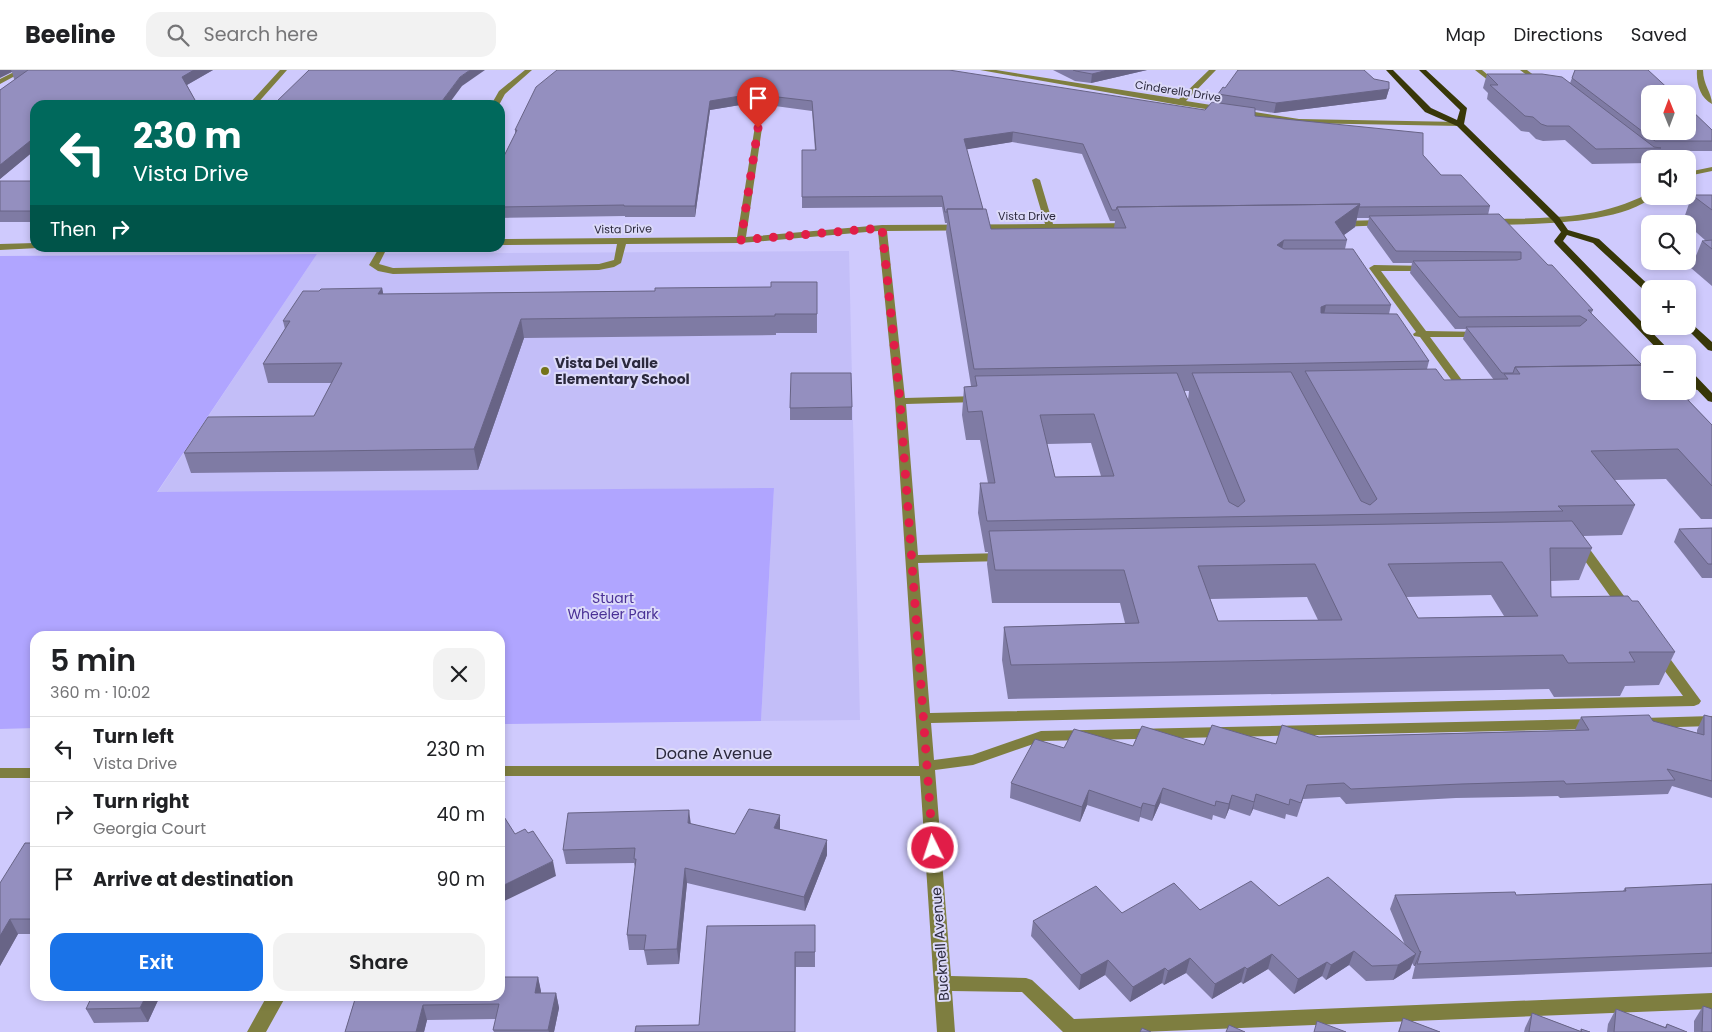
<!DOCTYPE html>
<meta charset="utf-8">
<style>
body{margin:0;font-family:Poppins,sans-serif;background:#f2f2f2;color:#202124;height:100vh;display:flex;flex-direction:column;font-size:19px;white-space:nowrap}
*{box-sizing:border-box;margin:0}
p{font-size:16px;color:#757577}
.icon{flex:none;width:28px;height:28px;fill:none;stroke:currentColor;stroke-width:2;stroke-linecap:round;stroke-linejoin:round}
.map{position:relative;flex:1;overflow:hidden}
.drawer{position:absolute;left:30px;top:561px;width:475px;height:370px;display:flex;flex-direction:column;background:#fff;border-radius:15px;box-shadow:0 2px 8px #0003}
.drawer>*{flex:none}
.hud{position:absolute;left:30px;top:30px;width:475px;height:152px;border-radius:15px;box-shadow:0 2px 8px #0003;background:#00695c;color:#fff;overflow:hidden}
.needle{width:32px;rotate:359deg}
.tools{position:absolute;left:1641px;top:15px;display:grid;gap:10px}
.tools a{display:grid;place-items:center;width:55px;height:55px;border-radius:10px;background:#fff;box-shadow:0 2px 8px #0003;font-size:25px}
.pin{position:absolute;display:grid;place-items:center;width:42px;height:42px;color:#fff;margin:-51px -21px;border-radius:50% 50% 50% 0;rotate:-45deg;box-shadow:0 0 5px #0007}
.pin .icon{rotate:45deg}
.me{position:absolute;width:55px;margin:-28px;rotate:356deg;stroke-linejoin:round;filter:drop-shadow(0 0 4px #0008)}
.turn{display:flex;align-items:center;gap:18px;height:105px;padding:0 20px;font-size:22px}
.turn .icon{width:65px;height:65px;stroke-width:2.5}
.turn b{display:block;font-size:35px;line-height:42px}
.then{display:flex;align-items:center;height:48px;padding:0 20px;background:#0003;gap:10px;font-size:19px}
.round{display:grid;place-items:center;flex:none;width:52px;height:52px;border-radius:15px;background:#f2f2f2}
.head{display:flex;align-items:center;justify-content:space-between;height:85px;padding:0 20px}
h1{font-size:30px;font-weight:600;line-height:38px}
.button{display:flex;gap:10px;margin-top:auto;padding:10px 20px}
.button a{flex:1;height:58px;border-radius:15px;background:#1a73e8;color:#fff;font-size:20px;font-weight:600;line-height:58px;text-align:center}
.button a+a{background:#f2f2f2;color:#202124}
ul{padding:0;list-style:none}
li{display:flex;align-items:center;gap:15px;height:65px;padding:0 20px;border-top:1px solid #e0e0e0}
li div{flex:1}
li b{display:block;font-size:19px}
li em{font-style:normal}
header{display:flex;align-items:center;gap:30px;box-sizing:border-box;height:70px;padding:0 25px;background:#fff;border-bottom:1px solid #e0e0e0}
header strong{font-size:24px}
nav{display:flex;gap:28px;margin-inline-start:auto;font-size:18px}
.search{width:350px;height:45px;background:#f2f2f2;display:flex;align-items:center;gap:12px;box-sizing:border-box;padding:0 18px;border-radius:15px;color:#757577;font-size:19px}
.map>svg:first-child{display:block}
</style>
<header>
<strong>Beeline</strong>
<div class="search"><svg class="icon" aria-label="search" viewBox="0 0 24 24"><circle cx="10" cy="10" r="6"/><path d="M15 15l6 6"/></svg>Search here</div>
<nav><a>Map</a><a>Directions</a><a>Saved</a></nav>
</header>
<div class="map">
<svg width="1712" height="962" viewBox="0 0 1712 962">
<rect width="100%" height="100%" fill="#cfcafd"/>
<path fill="#c3bef8" d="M849 181 860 650 761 651 774 418 157 423 317 184Z"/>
<path fill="#b0a5ff" d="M317 184 157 422 774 418 761 651 500 654V566H35V658L0 659V186Z"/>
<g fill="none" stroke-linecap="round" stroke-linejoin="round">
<path fill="#7e7e40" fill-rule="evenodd" d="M18 0H26L0 14V9Z
M280 0H287L256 35H248Z
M525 0H532L505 24 499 35H491L499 21Z
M980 0H996L1179 29 1209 0H1216L1186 31 1299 49 1460 52 1464 54 1460 56 1299 53 1179 35Z
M1475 0H1482L1493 9 1504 13 1501 15 1489 11Z
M1520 0H1527L1544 13 1539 14Z
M1697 0H1703C1703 15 1712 23 1712 34 1700 28 1696 13 1697 0Z
M755 56 762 58 746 167 882 155 1045 154 1032 110 1036 108 1040 110 1053 154 1129 153 1133 156 1129 159 887 161 905 328 978 326 983 329 978 332 906 334 918 485 1004 483 1010 487 1004 491 918 493 930 643 1683 626 1651 582 1653 579H1663L1701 631 1699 634 1694 636 931 653 934 690 972 685 1041 661 1593 649 1598 650 1600 654 1598 658 1593 659 1042 671 973 695 935 700 951 906 1026 908 1032 910 1074 949 1712 923V939L1141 962H1063L1022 922 952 921 955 962H937L920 706H500V696H919L895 331 878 161 741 173 626 174 621 193 614 197 599 200 393 204 378 201 369 195 379 178H387L379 194 393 198 599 194 614 190 617 174 500 175V169L737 167Z
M1712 97V101L1688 106V102Z
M1647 124H1650V126H1654C1620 155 1532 154 1489 155L1485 152 1489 149C1543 148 1598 150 1647 124Z
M1384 150 1388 153 1387 155 1339 157 1335 154 1339 151Z
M35 173V178H38L0 180V174Z
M1374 195 1429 196V200L1426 201H1381L1426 261 1485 262 1486 264 1481 267H1430L1470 321 1469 323H1461L1420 267 1414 266 1413 264 1416 262 1369 198Z
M1688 314H1701L1706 317 1701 320H1688Z
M1582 473 1586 474 1632 537 1634 540 1632 543H1622L1578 481 1573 480 1571 477 1573 474Z
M1712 646V656L1643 658 1638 657 1636 653 1638 649 1643 648Z
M0 698H35V708H0Z
M267 926H286L266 962H247Z"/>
<path fill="#383709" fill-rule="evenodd" d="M1386 0H1393L1431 38 1457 50 1460 40 1419 0H1426L1467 38 1464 54 1559 147 1568 160 1599 169 1653 219H1650V224L1647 223 1593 173 1567 165 1563 171 1673 284H1662L1555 173 1554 171 1561 162 1553 151 1457 56 1425 42Z
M1688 252 1691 253 1712 272V281L1708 280 1685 257 1688 256Z
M1688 301 1692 302 1712 323V332L1708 331 1688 310Z"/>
</g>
<path fill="#7f7ba4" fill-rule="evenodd" d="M0 0H213L187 15 195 30 196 35H35V80L0 109V20L16 9H14L12 2Z
M557 0 1205 40 1217 32 1218 24 1225 18 1374 9 1389 19 1386 29 1274 43 1255 40V46L1423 85 1441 105 1490 136 1488 145 1593 240 1591 244 1642 295 1691 325 1689 331 1712 355V449H1701L1666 409 1614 410 1635 435 1622 465 1583 466 1592 478 1579 510 1551 511V527L1675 582 1659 615 1625 616 1620 626 1554 627 1549 619 1008 629 1002 590 1004 557 1125 553 1120 533H992L987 494 988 482H985L978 443 980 413H988L980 370H966L962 345 964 317 971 316 946 162 947 153H945L942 137 802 138V127L815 80 812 41 752 33 710 40 695 147H625V146L500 148V94L515 64V60ZM1012 72 1082 84 1110 151H1115L1114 158 991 159 983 139 966 79ZM1357 148H1369L1367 157 1393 193H1412L1410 203 1455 259H1466L1463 269 1494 310H1444L1427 299 1429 291 1389 244 1391 235 1345 179 1347 170 1344 165 1355 157ZM1184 321H1189L1188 330ZM1091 373 1101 406 1055 407 1047 374ZM1491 525 1504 546 1418 548 1406 527ZM1307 527 1318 550 1218 551 1210 529Z
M1053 0H1147L1091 13 1075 11Z
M1575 0 1712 60V81H1660L1657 89H1650V93L1592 94 1565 70 1543 71 1536 69 1529 62 1521 61 1487 29 1488 23 1483 18 1487 4 1570 13Z
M0 111H35V152H0Z
M1692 125H1712V216L1691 198 1702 171H1706L1688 155V154H1686L1683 151Z
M817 212V263H776V265L524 268 478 400 191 403 184 383 314 346 332 313H268L263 294 285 259 283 251 382 218 383 224 655 221 771 217Z
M852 337V350H790V338Z
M1712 458V508H1702L1674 472 1679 459Z
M1704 645 1712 647V728L1672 716 1668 724 1560 728 1558 726 1456 728 1346 734 1340 727 1303 729 1297 747 1286 744 1285 749 1253 739 1250 746 1229 739 1225 749 1213 745 1212 750 1160 733 1152 751 1140 747 1139 752 1087 735 1080 752 1010 728 1011 713 1064 678 1276 674 1319 667 1575 660 1581 647 1653 651 1697 663V660Z
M691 754 735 764 780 760 827 785 805 841 687 813 679 894 647 895 644 880H629L627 865 635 797 634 793 566 794 563 780Z
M35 773V864H18L0 896V813Z
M1712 814V897L1412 909 1415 896H1414L1412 893 1410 899 1393 910 1366 911 1349 895 1326 910 1322 906 1294 924 1268 899 1243 914 1241 912 1212 929 1186 903 1164 915 1162 913 1130 932 1105 905 1079 920 1031 866 1033 851 1122 843 1279 836 1405 875 1390 839 1395 825H1516L1623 821 1625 818Z
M815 855V897H796L795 962H635L699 955Z
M538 907 541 923H556L559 938 554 962H494L493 960 496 949 427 950 424 962H345L356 926Z
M160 926 148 952 94 953 86 939Z
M1703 936 1712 962H1694V951Z
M1616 939 1665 957 1667 954 1687 962H1607L1608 954Z
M1532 943 1580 961 1581 959 1590 962H1524L1525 958Z
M1403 948 1440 962H1398Z"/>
<path fill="#686486" d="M0 0H11L12 2 0 8Z
M194 0H213L185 16 182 7Z
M470 0H485L462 16 448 35H439L460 7Z
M1108 0H1147L1091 13 1092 4Z
M1389 19 1386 29 1274 43 1276 33Z
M752 24V33L710 40 695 147V136L710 31Z
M195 30 196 35H190Z
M1013 62 1012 72 963 80 964 69Z
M35 67V80L0 109V95Z
M1360 134 1355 157 1337 170 1335 152Z
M1284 170 1279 193 1277 175Z
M382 218 386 237 378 224Z
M1326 235 1321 260V237Z
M521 249 524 268 478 400 474 379Z
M1163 718 1160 733 1152 751 1155 736Z
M1089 720 1087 735 1080 752 1082 737Z
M1256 724 1253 739 1250 746 1254 732Z
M1232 725 1229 739 1225 749 1229 734Z
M1143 733 1140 747 1139 752 1141 738Z
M689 740 691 755 688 753Z
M780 745V760L774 758Z
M827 770V785L805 841 804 827Z
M553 791 556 806 500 833V817Z
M685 798 687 813 679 894 677 879Z
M10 849 18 864 0 896V866Z
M1354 881 1349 895 1326 910 1331 895Z
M1421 881 1415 896H1414L1420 882Z
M1272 884 1268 899 1243 914 1247 899Z
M1416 884 1410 899 1393 910 1398 895Z
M1190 888 1186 903 1164 915 1168 901Z
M1108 890 1105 905 1079 920 1081 905Z
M1327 892 1322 906 1294 924 1298 909Z
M1245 897 1241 912 1212 929 1215 914Z
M1165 898 1162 913 1130 932 1133 917Z
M538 907 541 921 538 938 535 923Z
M556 923 559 938 554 962H549L548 960Z
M146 926H160L148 952 140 938Z
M423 935 427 950 424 962H416Z"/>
<path fill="#948fbf" stroke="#686486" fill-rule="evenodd" d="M28 0H194L182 7 195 30 190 35H35V67L0 95V20Z
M309 0H470L460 7 439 35H277L278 34H274Z
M557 0H949L1205 40 1212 32 1255 38V46L1423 63V85L1441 105H1461L1490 136 1359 137 1360 134 1117 137 1116 140H1112L1083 74 1013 62 964 69 983 139H947V142H945L942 126 802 127V80H816L812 31 752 24 710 31 695 136H624V135L500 137V94L517 60H515L536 17Z
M1073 0H1108L1092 4 1076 1Z
M1238 0H1364L1374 9 1389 12V19L1276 33 1218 24 1223 17 1225 18Z
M1575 0H1648L1674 24H1650V61H1688V37L1712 60V71H1655L1572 8Z
M1487 4H1542L1562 7 1654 77 1661 78 1596 79 1569 56H1547L1541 54 1533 47 1525 46 1490 15H1498Z
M0 111H35V141H0Z
M1692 125H1712V140Z
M1360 134 1335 152 1347 170H1284L1277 175 1284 179H1353L1391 235H1326L1321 237V243L1397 244 1429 291 974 299 947 139H986L991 159 1082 158H1126L1117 137Z
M1499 144 1548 195H1552L1593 240H1588L1642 295 1515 297 1513 303H1502L1466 257 1580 256 1587 250 1580 246 1459 247 1413 191 1517 190 1521 189V182L1396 181 1369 146Z
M1712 170V179L1702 171Z
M771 212H817V244H775V246L521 249 474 379 184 383 208 347 314 346 342 293 263 294 290 251H283L303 221H319L321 219 382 218 378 224 655 221V218L771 217Z
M1650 295V321H1687L1691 325 1684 326 1712 355V416L1678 379 1591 381 1635 435 1558 436 1563 441 987 451 980 413H995L982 341 968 342 964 317 977 316 975 306 1177 303 1229 432 1238 437 1245 431 1192 303 1291 302 1361 431 1370 435 1377 429 1305 301 1436 299 1444 310 1508 309 1504 304H1520L1515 297ZM1094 344 1114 406 1055 407 1040 345Z
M791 303H851L852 337 790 338Z
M1572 451 1592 478H1550L1551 527 1628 526 1632 531H1638L1675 582H1629L1635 592 1568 593 1563 585 1011 595 1004 557 1139 553 1124 500H995L989 461ZM1502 492 1538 546 1418 548 1388 494ZM1315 494 1342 550 1218 551 1198 496Z
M1712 458V494H1708L1679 459Z
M1649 645 1653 651 1704 665V645L1712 647V711L1667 699 1675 710 1566 714 1564 711 1461 714 1351 719 1344 713 1307 715 1301 733 1290 729 1289 735 1256 724 1254 732 1232 725 1229 734 1216 731 1215 736 1163 718 1155 736 1143 733 1141 738 1089 720 1082 737 1011 713 1035 669 1064 678 1074 659 1133 676 1142 656 1204 675 1212 655 1276 674 1282 655 1319 667 1589 660 1581 647Z
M749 739 780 745 774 758 827 770 804 827 685 798 677 879 644 880 646 865H627L636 789H634L635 778 563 780 568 743 689 740 688 753 735 764Z
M500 742H501L515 764 525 759 528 763 533 761 553 791 500 817Z
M25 773H35V849H10L0 866V813Z
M1328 807 1416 884 1398 895 1372 896 1354 881 1331 895 1327 892 1298 909 1272 884 1247 899 1245 897 1215 914 1190 888 1168 901 1165 898 1133 917 1108 890 1081 905 1033 851 1096 816 1122 843 1174 813 1200 840 1251 811 1279 836Z
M1712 814V883L1417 894 1421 881 1420 882 1395 825 1515 822 1516 825 1626 821 1625 818Z
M815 855V882H795V962H635L636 956 699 955 707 856Z
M500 907H538L535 923H556L548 960H493L499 934 423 935 416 962H345L356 926H500Z
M92 926H146L140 938 86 939Z
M1703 936 1712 939V962H1702Z
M1616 939 1666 958 1667 954 1687 962H1614Z
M1532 943 1582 962 1581 959 1590 962H1529Z
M1403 948 1440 962H1399Z
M1317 951 1346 962H1314Z
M1229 955 1245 962H1226Z
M1142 958 1151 962H1140Z"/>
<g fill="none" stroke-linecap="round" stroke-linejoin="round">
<path stroke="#e11d48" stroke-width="9" stroke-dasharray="0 16.2" d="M758 58 741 170 882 158 900 331 933 778"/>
</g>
<circle fill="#747317" stroke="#dcdaf9" stroke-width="2" cx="545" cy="301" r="5"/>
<g text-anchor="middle" stroke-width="4" stroke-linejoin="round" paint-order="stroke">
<g font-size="11" fill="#2b293d" stroke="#dcdaf9">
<text transform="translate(1178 21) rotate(9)" y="4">Cinderella Drive</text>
<text x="1027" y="150">Vista Drive</text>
<text transform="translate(623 159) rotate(-1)" y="4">Vista Drive</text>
</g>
<g font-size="14" font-weight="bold" fill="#2b293d" stroke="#dcdaf9" text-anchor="start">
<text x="555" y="298">Vista Del Valle<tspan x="555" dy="16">Elementary School</tspan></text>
</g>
<g font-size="14" fill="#4a3196" stroke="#dcdaf9">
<text x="613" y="533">Stuart<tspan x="613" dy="16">Wheeler Park</tspan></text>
</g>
<g font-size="14" fill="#2b293d" stroke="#dcdaf9">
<text transform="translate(940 874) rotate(-94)" y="5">Bucknell Avenue</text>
</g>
<g font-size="16" fill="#2b293d" stroke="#dcdaf9">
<text x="714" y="689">Doane Avenue</text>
</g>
</g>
</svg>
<div class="tools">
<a><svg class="needle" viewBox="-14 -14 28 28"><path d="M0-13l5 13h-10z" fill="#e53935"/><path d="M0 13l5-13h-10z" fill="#757577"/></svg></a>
<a><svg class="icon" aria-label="sound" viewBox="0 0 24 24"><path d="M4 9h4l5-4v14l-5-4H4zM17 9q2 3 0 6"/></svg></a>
<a><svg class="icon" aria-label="search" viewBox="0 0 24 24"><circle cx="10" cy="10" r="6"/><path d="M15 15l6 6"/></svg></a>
<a>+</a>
<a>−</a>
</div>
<div class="pin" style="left:758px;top:58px;background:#d93025"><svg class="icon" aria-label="arrive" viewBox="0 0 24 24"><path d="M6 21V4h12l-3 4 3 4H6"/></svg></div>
<svg class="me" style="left:933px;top:778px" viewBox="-20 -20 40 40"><circle r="17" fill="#e11d48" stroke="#fff" stroke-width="3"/><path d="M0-11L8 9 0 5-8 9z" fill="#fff"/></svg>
<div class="hud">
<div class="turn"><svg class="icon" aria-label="left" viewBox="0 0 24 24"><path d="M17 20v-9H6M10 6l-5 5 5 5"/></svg><div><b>230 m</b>Vista Drive</div></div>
<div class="then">Then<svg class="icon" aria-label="right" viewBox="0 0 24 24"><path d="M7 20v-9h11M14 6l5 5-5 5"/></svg></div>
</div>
<section class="drawer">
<div class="head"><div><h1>5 min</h1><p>360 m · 10:02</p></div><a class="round"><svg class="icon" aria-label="close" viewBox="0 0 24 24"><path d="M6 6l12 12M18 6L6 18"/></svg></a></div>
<ul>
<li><svg class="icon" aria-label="left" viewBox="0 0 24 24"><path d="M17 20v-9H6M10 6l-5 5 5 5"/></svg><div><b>Turn left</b><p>Vista Drive</p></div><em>230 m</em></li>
<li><svg class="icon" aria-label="right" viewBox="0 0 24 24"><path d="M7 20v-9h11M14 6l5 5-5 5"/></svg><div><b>Turn right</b><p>Georgia Court</p></div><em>40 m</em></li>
<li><svg class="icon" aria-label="arrive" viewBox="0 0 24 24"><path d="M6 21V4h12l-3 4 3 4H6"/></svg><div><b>Arrive at destination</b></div><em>90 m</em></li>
</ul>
<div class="button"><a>Exit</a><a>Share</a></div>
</section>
</div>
